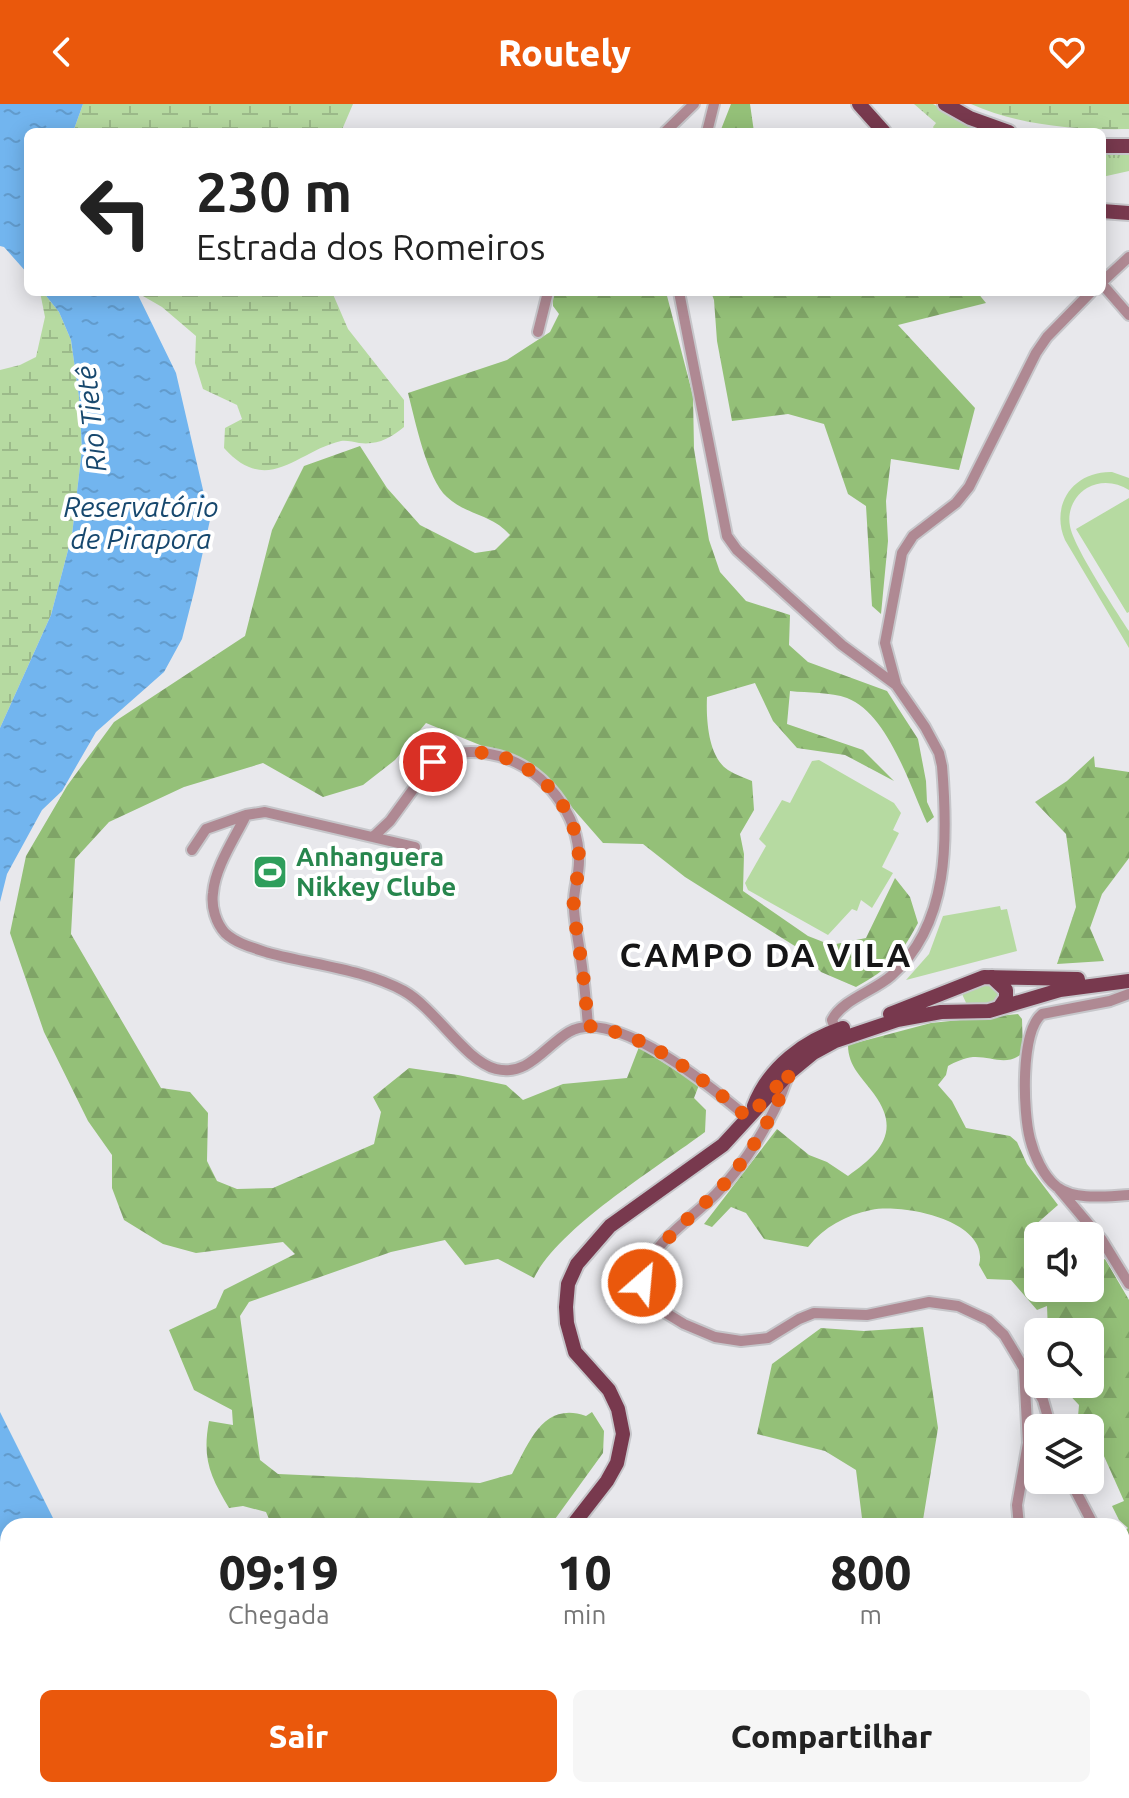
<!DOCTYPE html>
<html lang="pt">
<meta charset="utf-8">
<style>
body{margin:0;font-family:Ubuntu,sans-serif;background:#f6f6f6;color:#222;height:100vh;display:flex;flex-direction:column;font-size:30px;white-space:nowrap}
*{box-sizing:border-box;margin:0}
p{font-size:26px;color:#767676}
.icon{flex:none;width:44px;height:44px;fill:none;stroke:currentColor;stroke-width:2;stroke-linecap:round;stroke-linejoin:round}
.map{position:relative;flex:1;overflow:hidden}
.details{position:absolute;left:0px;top:1414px;width:1130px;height:280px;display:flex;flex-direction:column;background:#fff;border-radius:24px 24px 0 0;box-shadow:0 4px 20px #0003}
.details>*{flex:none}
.top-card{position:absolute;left:24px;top:24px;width:1082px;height:168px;border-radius:12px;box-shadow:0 4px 20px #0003;background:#fff;color:#222;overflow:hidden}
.buttons{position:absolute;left:1024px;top:1118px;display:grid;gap:16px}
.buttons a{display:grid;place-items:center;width:80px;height:80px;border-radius:12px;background:#fff;box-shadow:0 4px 20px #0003;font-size:40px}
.pin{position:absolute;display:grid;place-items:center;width:68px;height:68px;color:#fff;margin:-34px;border:4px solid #fff;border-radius:50%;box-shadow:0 2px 8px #0007}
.me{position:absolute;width:88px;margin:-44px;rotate:27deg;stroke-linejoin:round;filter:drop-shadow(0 0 6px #0008)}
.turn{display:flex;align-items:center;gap:28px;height:168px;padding:0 40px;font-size:36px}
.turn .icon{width:104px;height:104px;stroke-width:2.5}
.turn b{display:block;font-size:56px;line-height:68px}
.eta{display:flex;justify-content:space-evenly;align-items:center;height:136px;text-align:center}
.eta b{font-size:48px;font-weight:800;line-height:56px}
.primary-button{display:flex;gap:16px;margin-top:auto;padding:16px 40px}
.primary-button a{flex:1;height:92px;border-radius:12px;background:#ea580c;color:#fff;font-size:32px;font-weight:800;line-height:92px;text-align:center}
.primary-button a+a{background:#f6f6f6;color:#222}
header{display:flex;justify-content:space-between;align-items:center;height:104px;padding:0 40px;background:#ea580c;color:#fff;font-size:36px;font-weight:800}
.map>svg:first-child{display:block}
</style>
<header><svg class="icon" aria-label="back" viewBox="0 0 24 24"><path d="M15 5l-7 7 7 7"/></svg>Routely<svg class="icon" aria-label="heart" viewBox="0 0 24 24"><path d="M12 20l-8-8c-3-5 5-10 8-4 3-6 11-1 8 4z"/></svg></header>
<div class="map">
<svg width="1129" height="1694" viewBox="0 0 1129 1694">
<defs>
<pattern id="forest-firs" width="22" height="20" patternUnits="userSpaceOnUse" patternTransform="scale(2)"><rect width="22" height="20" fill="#94c078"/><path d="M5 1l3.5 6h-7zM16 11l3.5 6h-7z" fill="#7fa467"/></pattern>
<pattern id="wetland-marsh" width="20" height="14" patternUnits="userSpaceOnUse" patternTransform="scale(2)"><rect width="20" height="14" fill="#b6daa1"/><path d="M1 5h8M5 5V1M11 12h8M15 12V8" fill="none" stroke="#9cba8a"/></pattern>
<pattern id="park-tufts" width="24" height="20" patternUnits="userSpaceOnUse" patternTransform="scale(2)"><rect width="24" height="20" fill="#b6daa1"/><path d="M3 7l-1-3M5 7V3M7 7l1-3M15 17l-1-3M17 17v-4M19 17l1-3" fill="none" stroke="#9cba8a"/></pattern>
<pattern id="water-ripples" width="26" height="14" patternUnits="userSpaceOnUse" patternTransform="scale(2)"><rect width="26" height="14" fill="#72b5ef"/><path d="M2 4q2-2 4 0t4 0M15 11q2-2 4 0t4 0" fill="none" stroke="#629bcc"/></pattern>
</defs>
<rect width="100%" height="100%" fill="#e8e8ec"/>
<path fill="#b6daa1" d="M1112 368 1129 374V386C1116 378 1101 376 1087 384 1074 392 1067 407 1070 422 1073 442 1116 507 1129 527V544L1065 436C1050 401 1073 367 1112 368Z
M1129 394V508L1127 509 1076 425Z
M819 656 894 699 901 709 893 726 899 729 882 763 893 769 872 804 861 796 857 807 852 805 828 831 748 786 745 779 766 742 759 735 782 696 790 699 812 657Z
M1000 802 1001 806 1007 805 1017 847 906 876 929 850 943 812Z
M989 879 1003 885 996 902 968 903 962 890 966 885Z"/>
<path fill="url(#forest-firs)" d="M731 0H750L754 28H720Z
M552 188H666L693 292 694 345 709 436 720 468 746 497 790 511 789 541 808 558 887 587 918 635 926 677 927 698 934 713 927 719C910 682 888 610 847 594 831 588 808 589 790 587L787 620 863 646 894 677 845 651 797 644 773 617 755 579 707 593C706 615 708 653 728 666 736 671 745 674 752 677L754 706 740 730 744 750 743 787 808 832 831 841 866 834 895 774 910 793 918 819C899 854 890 864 856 883L821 868 798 844 685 773 643 740 603 739 548 676 519 657 426 619 395 656 363 681 323 693 263 659 184 683 109 718 75 755 71 830 161 984 190 988 208 1009 207 1057 217 1077 237 1085 273 1084 374 1040 381 1008 373 993 409 964 458 971 506 981 523 996 563 980 627 974 639 943 699 981 694 994 706 1006 705 1028C658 1063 559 1123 534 1174L498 1155 465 1161 445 1136 391 1148 249 1198 240 1212 260 1356 278 1370 480 1379 512 1370C529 1339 543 1297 586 1312L592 1308 604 1327 603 1349 550 1422H430L426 1416 408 1422H272L266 1408 243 1402 229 1404C210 1372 202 1355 209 1317L233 1321 232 1306 194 1286 169 1226 216 1204 224 1186 295 1150 283 1138 196 1149 163 1140 124 1116 112 1084V1051L88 1017 44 928 10 829 26 752 67 682 114 618 245 532 272 426 304 362 360 342 387 384 420 421 475 449 495 446 510 431C492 410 466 411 447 393 427 375 415 316 408 289L507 256 550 228 559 210 553 202Z
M711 188H977L986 199 898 221 975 304 959 366 891 355 886 397 888 437 881 510 872 502 866 402 848 390 824 320 788 310 732 317 717 237 714 196Z
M1094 652 1095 663 1129 668V754L1102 790 1090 824 1104 857 1057 860 1076 803 1066 730 1035 698 1067 677Z
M1018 910 1022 915 1023 949C1006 963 992 952 973 953 964 954 955 958 948 962L946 971 938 981 952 997 966 1024 1010 1032 1017 1038 1027 1060 1058 1101 1034 1122 1038 1148V1184H1090V1161L1105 1155 1129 1196V1442L1122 1429 1128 1424 1119 1416 1112 1402 1124 1397 1095 1332 1090 1333V1324H1077L1079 1301 1062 1283 1067 1280H1090V1228H1048L1047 1202 1037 1206 1011 1176 987 1175 979 1161C991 1117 903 1099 871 1106 846 1111 824 1123 808 1143L764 1135 746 1109 731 1103 712 1123 704 1120 777 1025 809 1051 827 1058 848 1072C879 1050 902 1028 874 990 863 974 848 963 848 941L931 919Z
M923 1223 938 1324 922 1422H863L856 1366 825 1347 757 1330 772 1260 821 1224 864 1227Z
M341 1686H480L493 1694H348Z
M509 1686H672L675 1694H497Z
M700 1686H845L839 1694H701Z"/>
<path fill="url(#wetland-marsh)" d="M83 0H353L341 28H73Z
M971 0H1129V25C1075 26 1021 22 971 0Z
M40 188H43L59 208 71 236 79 293 82 345 72 431 51 511 0 624V266L20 261 36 253 45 213Z
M136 188H332L348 225 404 296V323C389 335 378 341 359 339 354 338 346 336 341 337 297 347 268 393 224 344L225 324 242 315 237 301 203 285 195 259 196 232 162 203Z"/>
<path fill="url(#park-tufts)" d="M914 0H933L986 28H936L933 23 936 19Z
M1102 47H1129V67L1102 73Z"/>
<path fill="url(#water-ripples)" d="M0 0H83L73 28H28V170L4 143 0 142Z
M43 188 137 189 176 269 210 416 194 488 182 535 164 568 96 628 62 687 42 706 7 770 0 798V624L51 511 72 431 82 345 79 293 71 236 59 208Z
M0 1308 57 1422H8V1686H154L157 1694H0Z"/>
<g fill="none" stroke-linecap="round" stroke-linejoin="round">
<g stroke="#c6c6ca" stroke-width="14">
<path id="minor" d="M665 28 694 0
M707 28 714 0
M1102 178 1129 153
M1102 180 1129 211
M679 188 727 432 737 446 842 541 896 581 925 623 939 649 942 662C948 734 950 820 891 872 874 887 842 896 832 916L837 930
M538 228 548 188
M896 580 885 539 902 449 913 432 956 399 969 383 1036 249 1047 233 1091 188
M246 711C235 734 215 763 213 789 211 803 216 819 225 829 237 840 254 844 269 849 313 861 364 865 404 887 436 905 465 957 496 965 528 973 545 942 569 928 615 902 715 986 748 1014
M373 733 390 717 433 658C453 646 477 646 499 652 544 665 579 709 579 757 579 774 572 789 574 806 575 820 578 835 580 849 584 873 586 898 588 922
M192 746 206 725 246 711 265 708 415 743
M1129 890 1110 897 1042 910C1020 928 1023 1008 1030 1035 1034 1051 1043 1072 1057 1083 1076 1097 1107 1092 1129 1091
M787 975C773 1016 746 1059 716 1090 691 1115 653 1138 642 1172L647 1191 666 1209 684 1220 715 1233 741 1237 768 1234 799 1215 814 1209 867 1211 929 1198 958 1202 988 1216 1004 1231 1043 1296 1051 1324
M1059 1085 1102 1136 1129 1180
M1070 1376 1094 1422
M1019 1422 1017 1401 1028 1339 1024 1265
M1122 1476 1129 1481
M1122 1597 1129 1599
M1018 1694 1022 1686"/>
</g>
<g stroke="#c6c6ca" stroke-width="18">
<path id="major" d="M859 0 884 28
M945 0 970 14 1009 28
M1102 42H1129
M1102 107 1129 109
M992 873 1006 886V894L999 904
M890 910 984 873 1078 875
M754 1002C769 963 804 937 843 924
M572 1422 607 1377 617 1359 623 1330 618 1305 609 1286 575 1248 567 1219 566 1203 568 1180 577 1160 610 1122 723 1041 790 968 813 949 835 937 897 916 941 908 989 907 1060 886 1129 877
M686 1686 688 1694"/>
</g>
<use href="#minor" stroke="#af8993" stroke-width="10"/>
<use href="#major" stroke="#78394e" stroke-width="14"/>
</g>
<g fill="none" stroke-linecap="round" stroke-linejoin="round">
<path stroke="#ea580c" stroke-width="14" stroke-dasharray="0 25.2" d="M433 658C453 646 477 646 499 652 544 665 579 709 579 757 579 774 572 789 574 806 575 820 578 834 580 849 584 873 586 898 588 922 650 930 703 975 748 1014L790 968C777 1005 757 1039 732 1071 710 1100 644 1144 642 1179"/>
</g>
<defs>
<g id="stadium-square" transform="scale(1.8)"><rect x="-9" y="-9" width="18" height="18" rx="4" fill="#2e9e5b" stroke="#fff"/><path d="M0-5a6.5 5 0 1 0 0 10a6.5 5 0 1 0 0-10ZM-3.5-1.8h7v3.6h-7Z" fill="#fff"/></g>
</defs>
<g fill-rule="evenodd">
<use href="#stadium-square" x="270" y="768"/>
</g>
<g text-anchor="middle" stroke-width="8" stroke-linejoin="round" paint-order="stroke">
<g font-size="26" font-weight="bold" fill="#27864d" stroke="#fff" text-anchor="start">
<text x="296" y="762">Anhanguera<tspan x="296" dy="30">Nikkey Clube</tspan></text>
</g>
<g font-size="28" font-style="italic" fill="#17486e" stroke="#fff">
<text transform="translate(91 315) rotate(-96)" y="10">Rio Tietê</text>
<text x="141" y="413">Reservatório<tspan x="141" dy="32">de Pirapora</tspan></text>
</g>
<g font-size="34" font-weight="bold" letter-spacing="2" fill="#161617" stroke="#fff">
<text x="766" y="863">CAMPO DA VILA</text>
</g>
</g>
</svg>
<div class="buttons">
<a><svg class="icon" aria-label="sound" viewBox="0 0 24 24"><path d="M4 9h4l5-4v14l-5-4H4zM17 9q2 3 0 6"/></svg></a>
<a><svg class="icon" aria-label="search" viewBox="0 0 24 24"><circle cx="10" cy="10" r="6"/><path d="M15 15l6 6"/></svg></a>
<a><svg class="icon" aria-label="layers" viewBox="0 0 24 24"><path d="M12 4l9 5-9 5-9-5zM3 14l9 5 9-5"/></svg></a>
</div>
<div class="pin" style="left:433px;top:658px;background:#d93025"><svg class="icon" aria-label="arrive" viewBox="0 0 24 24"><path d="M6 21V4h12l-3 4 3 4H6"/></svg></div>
<svg class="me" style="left:642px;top:1179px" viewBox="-20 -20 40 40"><circle r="17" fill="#ea580c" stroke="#fff" stroke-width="3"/><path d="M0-11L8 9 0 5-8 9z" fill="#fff"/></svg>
<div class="top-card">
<div class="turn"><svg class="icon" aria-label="left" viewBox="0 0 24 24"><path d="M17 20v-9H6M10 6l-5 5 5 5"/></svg><div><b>230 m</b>Estrada dos Romeiros</div></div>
</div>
<section class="details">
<div class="eta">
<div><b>09:19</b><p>Chegada</p></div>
<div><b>10</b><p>min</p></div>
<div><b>800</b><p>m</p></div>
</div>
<div class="primary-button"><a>Sair</a><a>Compartilhar</a></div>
</section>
</div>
